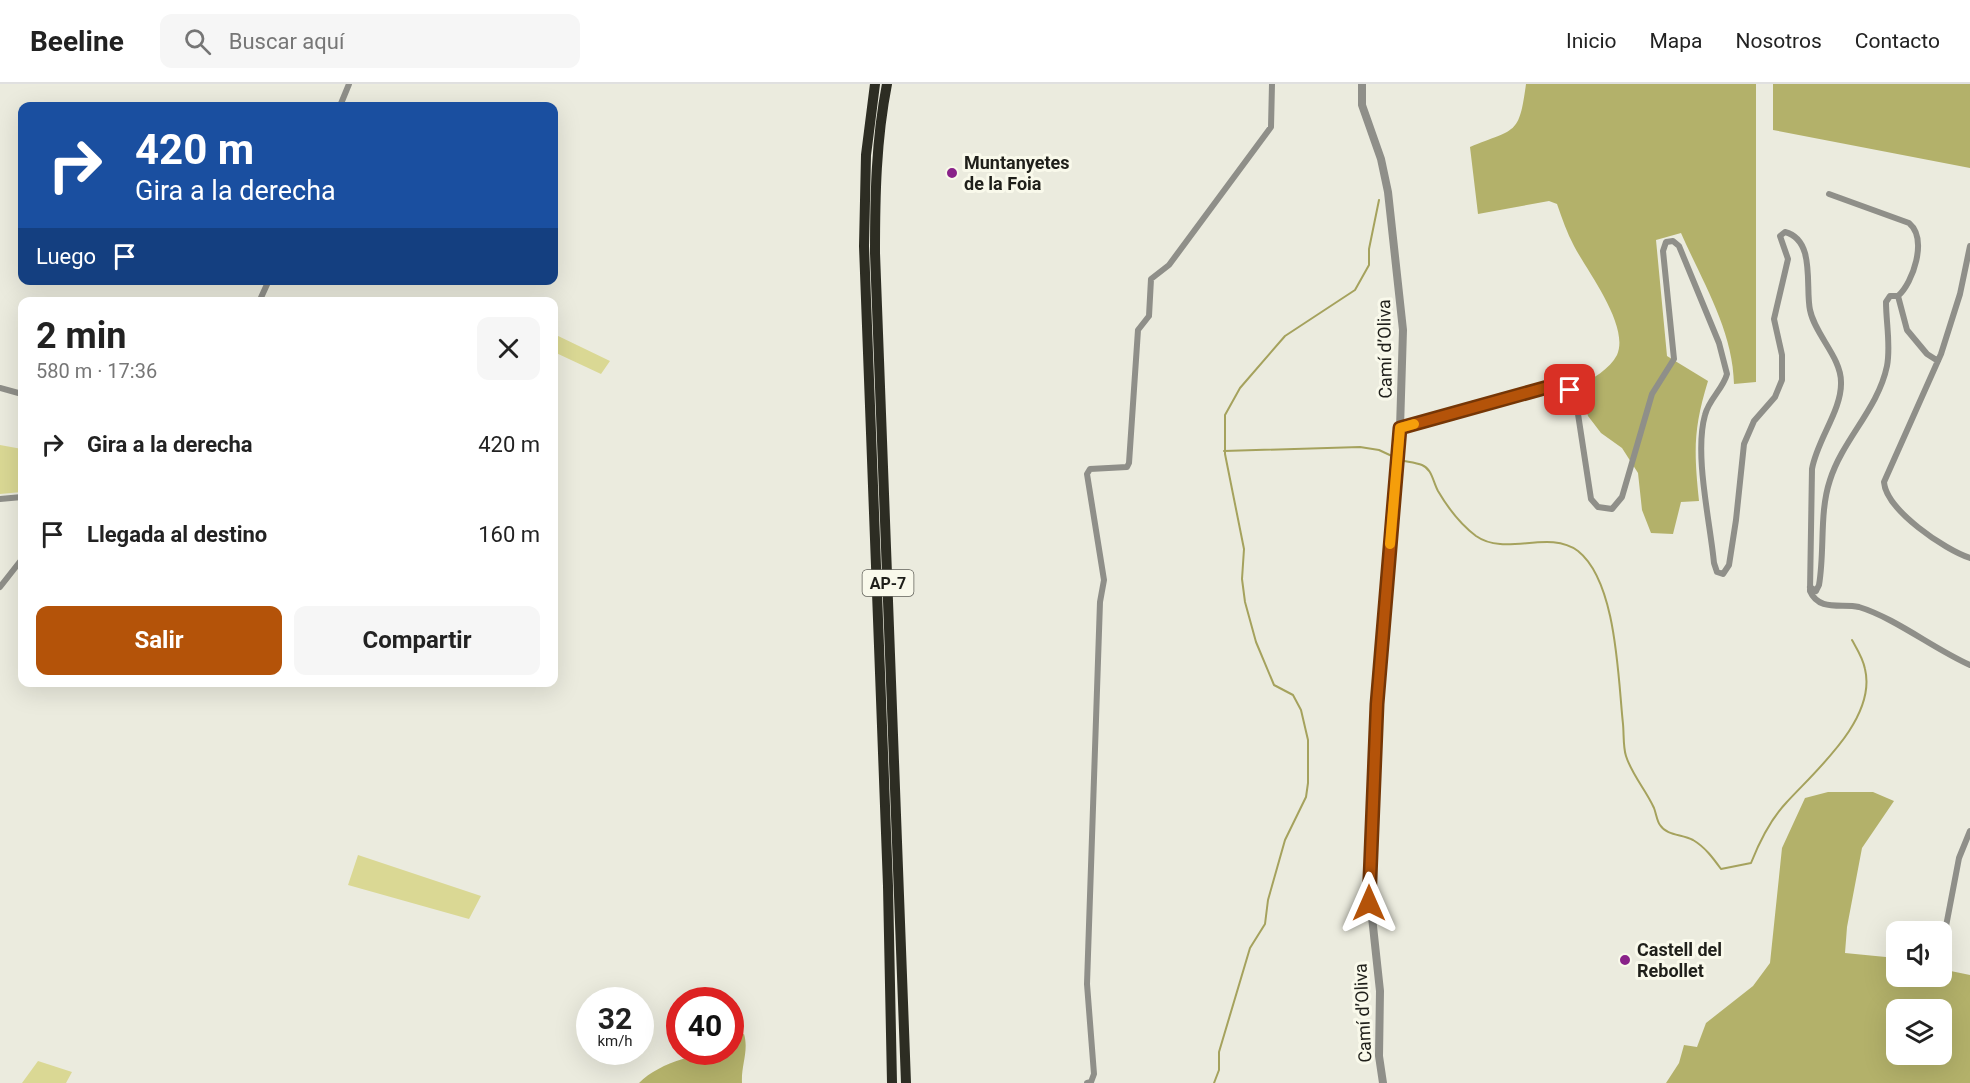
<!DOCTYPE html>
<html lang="es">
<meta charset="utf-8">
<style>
body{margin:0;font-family:Roboto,sans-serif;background:#f6f6f6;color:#222;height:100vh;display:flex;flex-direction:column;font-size:22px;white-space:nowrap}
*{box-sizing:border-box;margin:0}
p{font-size:20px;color:#767676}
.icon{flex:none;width:33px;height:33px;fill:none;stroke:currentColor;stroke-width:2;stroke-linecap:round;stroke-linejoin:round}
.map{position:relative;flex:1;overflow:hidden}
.panel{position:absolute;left:18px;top:213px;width:540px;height:390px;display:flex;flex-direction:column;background:#fff;border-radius:12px;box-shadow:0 6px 24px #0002}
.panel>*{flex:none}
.banner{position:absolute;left:18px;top:18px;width:540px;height:183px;border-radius:12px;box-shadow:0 6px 24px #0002;background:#1a4fa0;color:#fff;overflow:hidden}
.controls{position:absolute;left:1886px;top:837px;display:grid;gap:12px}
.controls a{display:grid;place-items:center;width:66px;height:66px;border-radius:12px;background:#fff;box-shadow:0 6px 24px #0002;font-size:30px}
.speed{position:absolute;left:576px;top:903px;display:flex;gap:12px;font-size:30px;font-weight:700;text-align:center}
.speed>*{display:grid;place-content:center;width:78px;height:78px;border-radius:50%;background:#fff;box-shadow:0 6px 24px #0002;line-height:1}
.speed small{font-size:15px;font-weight:400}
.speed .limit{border:9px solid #d22;background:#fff;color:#111}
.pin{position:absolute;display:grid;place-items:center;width:51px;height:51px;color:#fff;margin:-26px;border-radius:12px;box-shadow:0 3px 9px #0006}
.me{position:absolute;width:66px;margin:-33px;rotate:0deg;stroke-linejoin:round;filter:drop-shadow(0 0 4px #0008)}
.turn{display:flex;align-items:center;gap:21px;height:126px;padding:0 18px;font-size:27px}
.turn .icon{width:78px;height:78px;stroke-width:2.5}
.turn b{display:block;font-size:42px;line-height:51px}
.then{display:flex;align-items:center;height:57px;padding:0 18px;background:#0003;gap:12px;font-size:22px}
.round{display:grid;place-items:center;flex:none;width:63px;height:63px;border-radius:12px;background:#f6f6f6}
.head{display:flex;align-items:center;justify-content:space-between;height:102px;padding:0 18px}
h1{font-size:36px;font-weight:700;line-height:45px}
.button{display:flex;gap:12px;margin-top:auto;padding:12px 18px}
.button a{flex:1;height:69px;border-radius:12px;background:#b45309;color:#fff;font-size:24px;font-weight:700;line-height:69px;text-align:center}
.button a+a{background:#f6f6f6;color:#222}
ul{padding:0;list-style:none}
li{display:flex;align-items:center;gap:18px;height:90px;padding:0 18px}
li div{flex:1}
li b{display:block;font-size:22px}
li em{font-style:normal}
header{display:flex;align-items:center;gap:36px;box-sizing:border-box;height:84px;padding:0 30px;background:#fff;border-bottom:2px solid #e0e0e0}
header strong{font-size:28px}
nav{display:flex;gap:33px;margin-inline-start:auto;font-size:21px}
.search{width:420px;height:54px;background:#f6f6f6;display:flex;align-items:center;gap:15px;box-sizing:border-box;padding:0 21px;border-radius:12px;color:#767676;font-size:22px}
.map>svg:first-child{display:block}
</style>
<header>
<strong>Beeline</strong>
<div class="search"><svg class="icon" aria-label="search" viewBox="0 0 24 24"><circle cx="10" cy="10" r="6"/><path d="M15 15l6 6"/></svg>Buscar aquí</div>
<nav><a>Inicio</a><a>Mapa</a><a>Nosotros</a><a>Contacto</a></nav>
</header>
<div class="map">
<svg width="1970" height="999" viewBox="0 0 1970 999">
<rect width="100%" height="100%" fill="#ebebde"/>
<path fill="#dad894" d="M554 250 610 277 601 290 554 268Z
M0 361 22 365V408L0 410Z
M358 771 481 812 469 835 348 801Z
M38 977 72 988 66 999H22Z"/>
<path fill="#b3b16a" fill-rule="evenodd" d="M1526 0H1756V298L1734 300C1733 246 1702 197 1681 149L1656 156 1667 272 1708 297C1693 346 1694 367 1699 417L1681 418 1673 450 1651 449 1642 426 1638 389 1622 364 1601 349 1588 332 1579 302C1592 295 1610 285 1617 271 1630 242 1587 187 1574 162 1567 149 1562 134 1557 120L1549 117 1478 130 1470 63C1516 44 1519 52 1526 0Z
M1773 0H1970V84L1773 46Z
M1828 708H1873L1894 717 1862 764 1847 843 1845 869 1896 874V892H1941V885L1970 891V999H1666L1679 979 1684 961 1697 963 1706 939 1753 902 1770 879 1782 764 1805 714ZM1896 926H1941V970H1896Z
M744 950C749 967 741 981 742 999H639C661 977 701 968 730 968L731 954Z"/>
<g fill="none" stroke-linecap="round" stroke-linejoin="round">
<path stroke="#a5a25d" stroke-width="2" d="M1224 367 1360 363 1379 366 1394 373
M1404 377C1409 378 1417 379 1422 381 1432 385 1433 398 1438 407 1448 424 1460 440 1476 452 1506 473 1548 445 1578 467 1617 498 1618 595 1623 640 1624 650 1623 663 1626 672 1632 691 1646 706 1654 724 1656 729 1657 737 1660 741 1667 752 1682 750 1693 756 1705 763 1713 774 1721 785L1751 779C1759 759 1771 735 1786 719 1815 687 1877 635 1865 585 1863 574 1857 565 1852 556
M1214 999 1219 986V968L1250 864 1265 840 1268 816 1285 756 1306 713 1308 699V656L1301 626 1293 611 1274 601 1256 558 1245 518 1242 495 1244 465 1225 370V331L1240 304 1285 252 1355 206 1369 181V165L1379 116"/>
<path stroke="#8f8f89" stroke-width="6" d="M340 22 349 0
M1970 162 1960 210 1941 270 1884 398C1886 426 1945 466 1970 474
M1898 212 1907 246 1927 270 1938 277
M259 218 269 196
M0 304 22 310
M1400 344 1555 301 1566 303 1576 317 1591 415 1598 423 1612 425 1622 413 1652 310 1674 275 1663 167 1666 158 1673 157 1679 162 1719 259 1727 290C1723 305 1709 315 1705 331 1694 370 1710 437 1714 479L1717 488 1723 490 1729 481 1736 436 1744 360 1754 337 1775 313 1782 296V271L1774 235 1788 175 1780 152 1785 148C1816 156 1805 203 1810 226 1815 251 1841 273 1841 298 1842 326 1817 356 1812 385L1810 507C1819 528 1842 519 1859 523 1895 534 1934 565 1970 581
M0 415 22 413
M0 503 22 475
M1810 503 1816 507 1819 501C1825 466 1819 429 1830 396 1843 355 1878 325 1887 282 1891 261 1886 239 1886 218L1890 212H1898C1913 199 1928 155 1909 139L1829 110
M1943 858 1959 774 1970 747
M1087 999 1091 998 1094 990 1087 900 1100 518 1104 496 1087 390 1090 385 1127 383 1129 379 1138 246 1149 232 1151 195 1169 181 1271 43 1272 0"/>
<path stroke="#8f8f89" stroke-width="8" d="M1362 0V21L1381 75 1388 108 1403 246 1400 344 1377 620 1369 805 1380 907 1379 972 1383 999"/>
<path stroke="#2d2d23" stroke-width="10" d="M875 0 866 71 864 162 888 802 892 999
M887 0C876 56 875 112 875 169L906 999"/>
</g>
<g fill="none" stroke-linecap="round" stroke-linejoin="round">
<g stroke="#753606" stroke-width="15">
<path id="route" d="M1369 819 1377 620 1400 344 1555 301 1570 306"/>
</g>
<use href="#route" stroke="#b45309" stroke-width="10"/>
<path stroke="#f59e0b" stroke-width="10" d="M1390 460 1400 344 1414 340"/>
</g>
<g fill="#892289" stroke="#f9f9eb" stroke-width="2">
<circle cx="952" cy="89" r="6"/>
<circle cx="1625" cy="876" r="6"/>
</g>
<g text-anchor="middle" stroke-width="6" stroke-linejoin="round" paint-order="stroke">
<rect fill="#f9f9eb" stroke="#606059" stroke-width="1.5" x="862.5" y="486" width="51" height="26" rx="4.5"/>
<g font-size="16" font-weight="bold" fill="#1f1f1a">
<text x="888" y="505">AP-7</text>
</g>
<g font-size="18" font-weight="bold" fill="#1f1f1a" stroke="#f9f9eb" text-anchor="start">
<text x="964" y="85">Muntanyetes<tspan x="964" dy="21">de la Foia</tspan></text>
<text x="1637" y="872">Castell del<tspan x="1637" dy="21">Rebollet</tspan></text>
</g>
<g font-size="18" fill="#1f1f1a" stroke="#f9f9eb">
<text transform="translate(1385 265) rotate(-91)" y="6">Camí d’Oliva</text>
<text transform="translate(1363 929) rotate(-93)" y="6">Camí d’Oliva</text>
</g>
</g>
</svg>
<div class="controls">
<a><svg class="icon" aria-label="sound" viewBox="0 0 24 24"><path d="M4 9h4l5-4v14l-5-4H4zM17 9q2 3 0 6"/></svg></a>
<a><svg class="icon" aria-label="layers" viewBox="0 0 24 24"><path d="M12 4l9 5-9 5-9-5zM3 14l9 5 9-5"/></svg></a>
</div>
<div class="speed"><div>32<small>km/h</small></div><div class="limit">40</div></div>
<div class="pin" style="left:1570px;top:306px;background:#d93025"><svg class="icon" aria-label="arrive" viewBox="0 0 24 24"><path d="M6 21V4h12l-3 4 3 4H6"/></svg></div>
<svg class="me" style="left:1369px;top:819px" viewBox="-20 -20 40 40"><path d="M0-17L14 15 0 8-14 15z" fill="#b45309" stroke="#fff" stroke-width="4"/></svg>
<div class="banner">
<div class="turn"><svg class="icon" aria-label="right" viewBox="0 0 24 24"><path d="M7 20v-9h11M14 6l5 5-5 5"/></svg><div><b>420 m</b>Gira a la derecha</div></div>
<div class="then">Luego<svg class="icon" aria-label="arrive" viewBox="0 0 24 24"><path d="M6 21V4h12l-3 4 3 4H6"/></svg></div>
</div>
<section class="panel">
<div class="head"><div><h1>2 min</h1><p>580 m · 17:36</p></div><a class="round"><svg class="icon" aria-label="close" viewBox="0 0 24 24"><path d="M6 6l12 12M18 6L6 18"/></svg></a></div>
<ul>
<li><svg class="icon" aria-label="right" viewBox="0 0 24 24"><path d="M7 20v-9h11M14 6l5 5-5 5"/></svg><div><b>Gira a la derecha</b></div><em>420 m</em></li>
<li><svg class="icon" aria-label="arrive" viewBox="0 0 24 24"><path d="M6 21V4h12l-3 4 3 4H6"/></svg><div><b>Llegada al destino</b></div><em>160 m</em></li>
</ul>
<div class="button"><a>Salir</a><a>Compartir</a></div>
</section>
</div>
